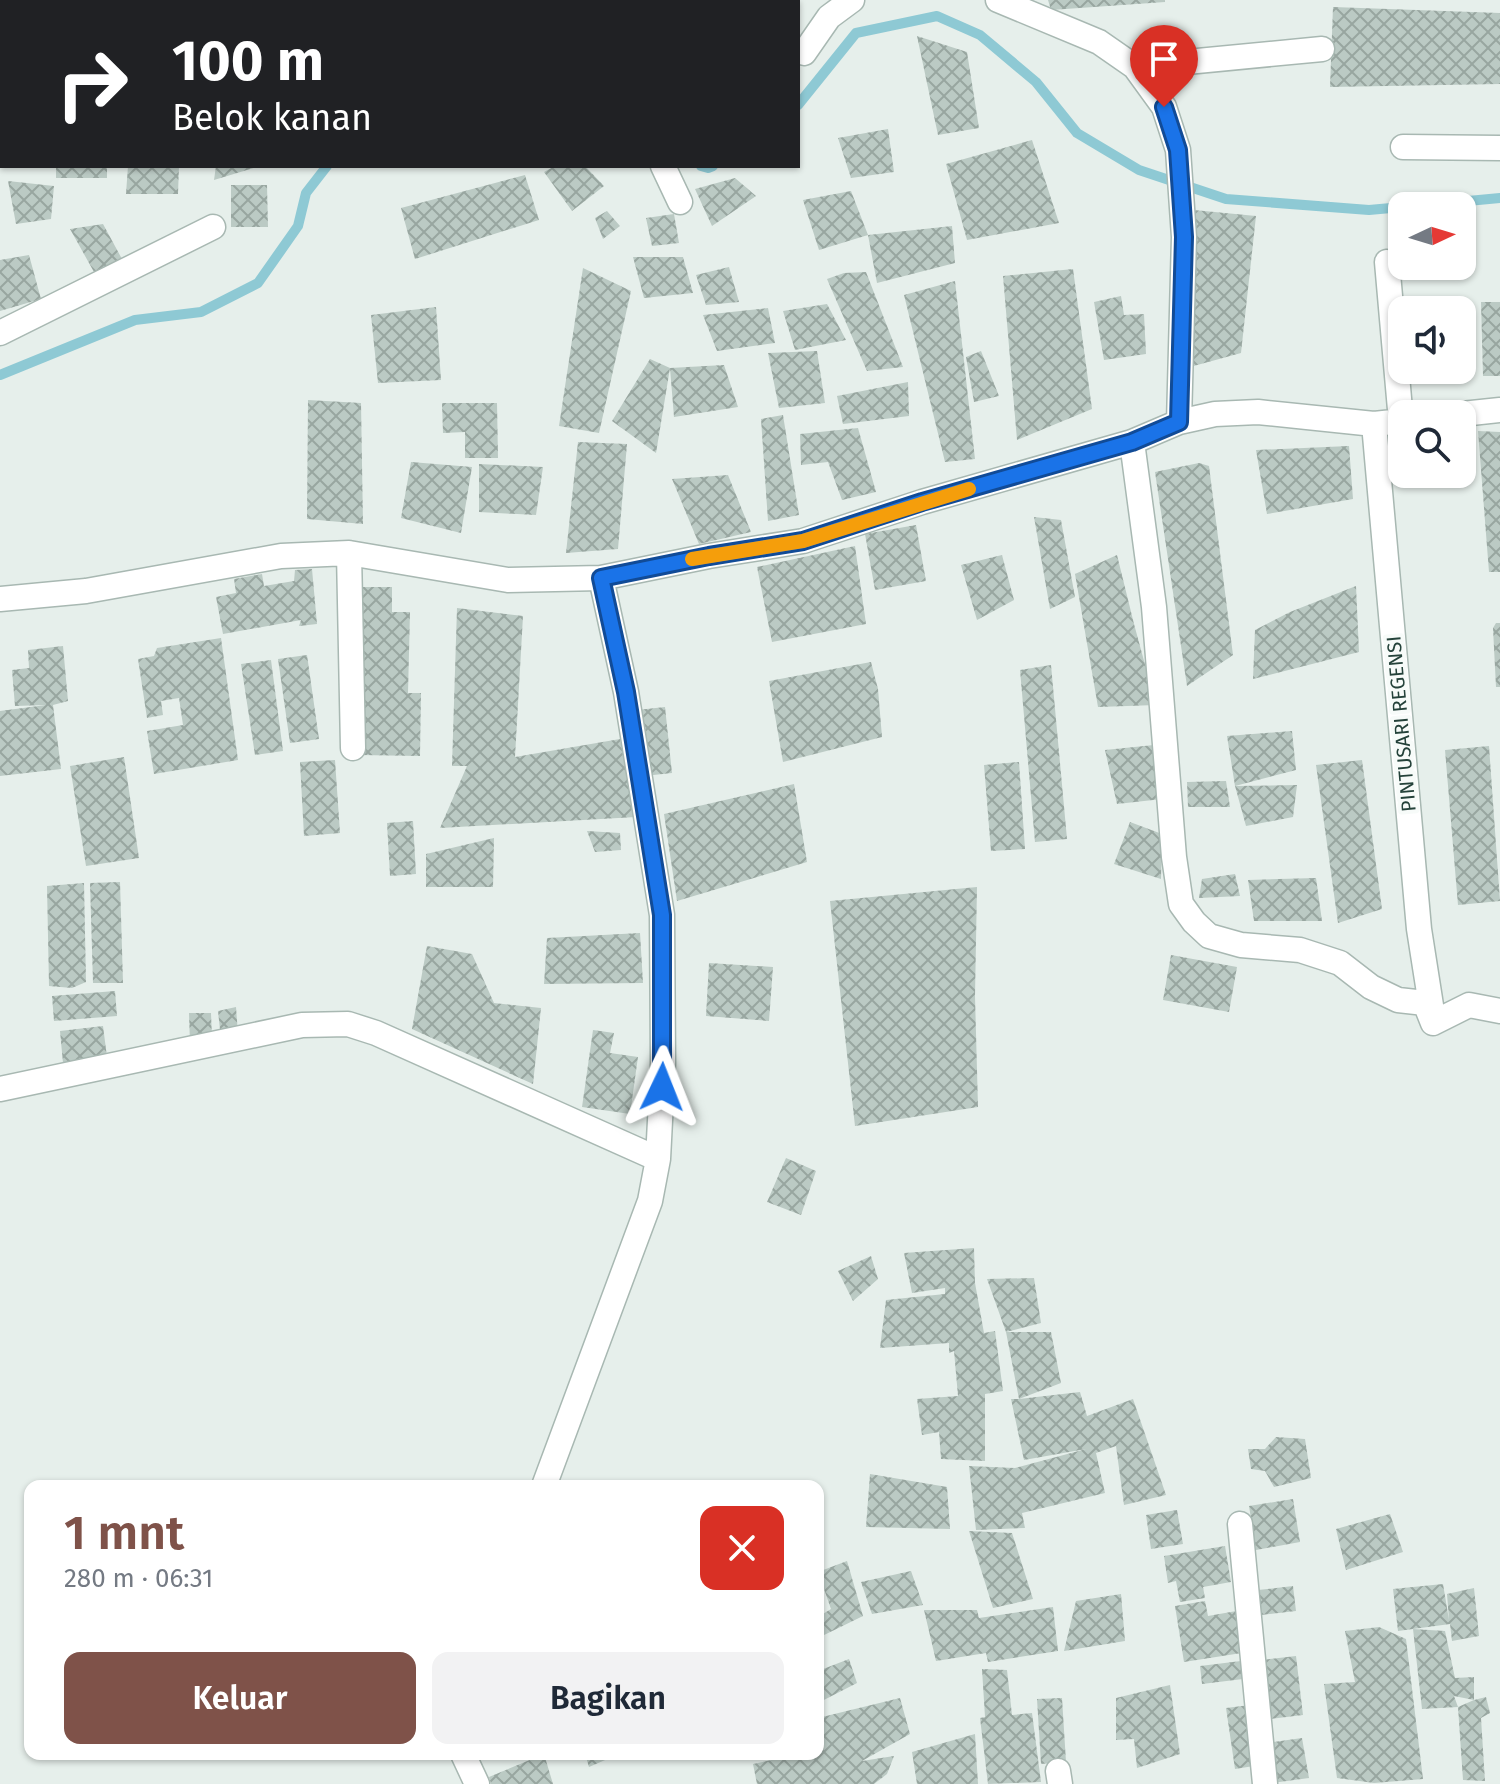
<!DOCTYPE html>
<html lang="id">
<meta charset="utf-8">
<style>
body{margin:0;font-family:"Fira Sans",sans-serif;background:#f2f2f3;color:#1f2937;height:100vh;display:flex;flex-direction:column;font-size:30px;white-space:nowrap}
*{box-sizing:border-box;margin:0}
p{font-size:26px;color:#747a83}
.icon{flex:none;width:44px;height:44px;fill:none;stroke:currentColor;stroke-width:2;stroke-linecap:round;stroke-linejoin:round}
.map{position:relative;flex:1;overflow:hidden}
.sheet{position:absolute;left:24px;top:1480px;width:800px;height:280px;display:flex;flex-direction:column;background:#fff;border-radius:16px;box-shadow:0 2px 6px #0004}
.sheet>*{flex:none}
.guide{position:absolute;left:0px;top:0px;width:800px;height:168px;box-shadow:0 2px 6px #0004;background:#202124;color:#fff;overflow:hidden}
.needle{width:52px;rotate:86deg}
.buttons{position:absolute;left:1388px;top:192px;display:grid;gap:16px}
.buttons a{display:grid;place-items:center;width:88px;height:88px;border-radius:16px;background:#fff;box-shadow:0 2px 6px #0004;font-size:40px}
.pin{position:absolute;display:grid;place-items:center;width:68px;height:68px;color:#fff;margin:-82px -34px;border-radius:50% 50% 50% 0;rotate:-45deg;box-shadow:0 0 8px #0007}
.pin .icon{rotate:45deg}
.me{position:absolute;width:88px;margin:-44px;rotate:2deg;stroke-linejoin:round;filter:drop-shadow(0 0 6px #0008)}
.turn{display:flex;align-items:center;gap:28px;height:168px;padding:0 40px;font-size:36px}
.turn .icon{width:104px;height:104px;stroke-width:2.5}
.turn b{display:block;font-size:56px;line-height:68px}
.round{display:grid;place-items:center;flex:none;width:84px;height:84px;border-radius:16px;background:#f2f2f3}
.head{display:flex;align-items:center;justify-content:space-between;height:136px;padding:0 40px}
h1{font-size:48px;font-weight:600;line-height:60px;color:#7f5249}
.primary-button{display:flex;gap:16px;margin-top:auto;padding:16px 40px}
.primary-button a{flex:1;height:92px;border-radius:16px;background:#7f5249;color:#fff;font-size:32px;font-weight:600;line-height:92px;text-align:center}
.primary-button a+a{background:#f2f2f3;color:#1f2937}
.map>svg:first-child{display:block}
</style>
<div class="map">
<svg width="1500" height="1784" viewBox="0 0 1500 1784">
<defs>
<pattern id="building-cross-hatch" width="8" height="8" patternUnits="userSpaceOnUse" patternTransform="scale(2)"><rect width="8" height="8" fill="#bbcac4"/><path d="M0 0l8 8M0 8l8-8" fill="none" stroke="#98a6a0"/></pattern>
</defs>
<rect width="100%" height="100%" fill="#e6efeb"/>
<g fill="none" stroke-linecap="round" stroke-linejoin="round">
<path stroke="#8ec9d4" stroke-width="10" d="M798 105 856 33 937 16 980 35 1036 82 1077 133 1139 170 1226 199 1369 210 1402 207
M701 166 708 168 713 166
M1415 206 1500 198
M0 375 135 320 201 312 258 283 298 226 306 193 327 166"/>
</g>
<path fill="url(#building-cross-hatch)" d="M1048 0H1165V2L1051 10Z
M1333 7 1500 13V84L1330 87Z
M917 36 967 52 979 128 938 135Z
M888 129 894 172 851 178 838 138Z
M1032 140 1059 223 967 240 946 164Z
M56 166H107V178H56Z
M128 166H179L178 194H126Z
M216 166H257V167L214 180Z
M555 166H585L604 186 572 211 544 172Z
M525 175 539 220 415 259 401 208Z
M735 178 756 196 712 226 695 189Z
M8 181 54 186 51 219 16 224Z
M231 185H267L268 227H231Z
M851 191 868 235 819 250 803 200Z
M1194 210 1256 216 1241 353 1190 367Z
M607 211 620 226 603 239 595 218Z
M674 214 679 243 652 246 646 218Z
M103 224 122 259 94 272 70 229Z
M952 226 955 263 877 283 868 235Z
M29 255 41 299 0 311V260Z
M633 257H683L693 293 644 298Z
M729 267 739 302 706 305 696 275Z
M583 268 631 291 599 433 559 426Z
M1073 269 1092 409 1017 440 1003 276Z
M866 272 903 367 867 371 827 279 844 273Z
M955 281 975 459 945 462 904 295Z
M1121 296 1124 315 1144 314 1146 354 1104 360 1094 302Z
M1481 302H1500V376H1483Z
M827 304 846 340 795 350 783 311Z
M436 307 441 380 378 383 371 315Z
M768 308 775 343 717 351 703 315Z
M817 351 825 403 779 408 768 353Z
M981 351 999 396 974 402 966 357Z
M650 359 670 368 656 453 612 421Z
M724 365 738 407 674 417 670 368Z
M908 382 909 416 843 424 837 396Z
M308 400 361 403 363 524 307 519Z
M442 403H497L498 458H465V432L443 433Z
M783 415 799 515 768 521 761 419Z
M858 428 876 492 842 500 828 462 801 465 800 434Z
M1478 431 1500 432V572H1489Z
M578 442 627 444 618 549 566 553Z
M1349 446 1353 499 1267 514 1256 450Z
M411 462 472 467 461 533 401 518Z
M1199 463 1209 466 1233 655 1187 686 1155 472Z
M479 464 543 467 536 515 479 512Z
M728 475 751 532 699 544 672 479Z
M1034 517 1061 520 1075 597 1050 609Z
M916 525 926 581 875 590 865 534Z
M855 546 866 624 772 642 757 567Z
M1002 555 1014 600 977 620 961 565Z
M1117 555 1134 624 1156 705 1098 707 1075 574Z
M312 569 317 624 299 626 301 620 223 634 216 597 236 593 234 579 262 574 264 586 294 581 295 570Z
M1356 586 1359 652 1253 679 1255 630 1290 612Z
M361 587H392V612H410L408 693H421L420 756 359 755Z
M457 608 523 616 515 757 620 739 636 817 440 828 467 766H452Z
M1496 623H1500V687H1496L1493 628Z
M221 638 238 760 154 774 147 731 183 725 179 698 161 701 163 715 147 718 138 659 154 656 157 648Z
M63 646 68 701 53 705 61 769 0 776V711L46 705 15 706 12 670 29 668 28 650Z
M307 655 319 739 290 743 278 659Z
M271 660 283 751 255 755 241 664Z
M871 662 878 689 882 737 783 762 769 681Z
M1051 665 1067 839 1035 842 1020 670Z
M665 707 672 773 644 776 637 710Z
M1292 731 1296 770 1235 786 1227 736Z
M1154 745 1162 799 1117 804 1105 750Z
M1489 746 1500 901 1458 905 1445 750Z
M124 757 139 858 86 866 70 766Z
M335 760 340 833 304 836 300 762Z
M1362 760 1382 909 1338 923 1316 765Z
M1019 762 1025 849 991 851 984 765Z
M1226 781 1230 807H1188L1187 782Z
M794 784 807 862 677 901 664 814Z
M1297 785 1293 817 1246 826 1235 786Z
M413 821 416 874 390 876 387 823Z
M1130 822 1162 834 1161 879 1114 864Z
M587 831 620 833 621 850 595 852Z
M494 838 493 887H426V854Z
M1235 874 1240 896 1199 898 1202 879Z
M1316 878 1322 921H1254L1248 880Z
M120 882 123 983H93L90 883Z
M84 883 86 982 72 988 49 986 47 886Z
M977 887 975 996 978 1107 855 1126 830 901Z
M640 933 643 983 544 984 547 938Z
M427 946 472 954 494 1003 541 1008 533 1084 412 1029Z
M1171 955 1237 967 1229 1012 1163 1000Z
M709 963 773 967 769 1021 706 1016Z
M115 991 117 1016 54 1021 52 996Z
M236 1007 238 1034 221 1039 218 1011Z
M189 1013H211L212 1038 190 1044Z
M103 1026 107 1057 63 1063 60 1031Z
M593 1030 614 1033 610 1053 638 1057 630 1114 582 1107Z
M786 1158 816 1171 801 1215 767 1202Z
M974 1248 975 1283 984 1333 995 1331 1003 1391 985 1394V1461L941 1459 939 1432 922 1435 917 1399 958 1396 954 1351 949 1353V1343L880 1348 886 1300 945 1294V1288L912 1293 904 1253Z
M871 1256 878 1279 853 1301 838 1271Z
M1034 1278 1041 1323 1006 1332 987 1279Z
M1006 1332H1051L1061 1383 1019 1399 1080 1392 1087 1416 1133 1399 1166 1495 1124 1505 1116 1446 1096 1453 1105 1493 1022 1513 1025 1528 976 1530 969 1466 1015 1468 1086 1449 1024 1460 1011 1399H1019Z
M1276 1437 1305 1439 1311 1478 1274 1487 1265 1471 1251 1469 1248 1449H1265Z
M870 1474 947 1487 950 1529 866 1527Z
M1293 1499 1300 1542 1256 1550 1249 1506Z
M1177 1510 1183 1544 1151 1549 1146 1515Z
M1390 1514 1403 1552 1346 1570 1336 1529Z
M969 1531 1012 1533 1033 1599 993 1608Z
M1225 1546 1231 1582 1203 1587 1205 1598 1180 1602 1176 1581 1168 1583 1164 1556Z
M847 1561 863 1616 818 1638V1617L831 1609 818 1572Z
M911 1571 923 1605 872 1614 861 1582Z
M1443 1584 1449 1620 1447 1594 1474 1588 1479 1636 1452 1641 1450 1624 1413 1629 1445 1631 1455 1678 1474 1677V1700L1486 1697 1490 1713 1481 1718 1485 1781 1463 1780 1458 1707 1474 1700 1454 1696 1458 1707 1422 1709 1413 1629 1398 1631 1393 1589Z
M1293 1586 1296 1611 1261 1615 1258 1590Z
M1121 1594 1125 1641 1064 1651 1076 1601Z
M1205 1601 1208 1616 1242 1610 1248 1652 1184 1662 1175 1606Z
M1053 1607 1058 1651 988 1662 986 1653 936 1661 924 1610H977L979 1618Z
M1379 1627 1406 1639 1423 1779 1374 1783 1337 1778 1324 1684 1355 1682 1345 1631Z
M1296 1656 1303 1715 1269 1719 1262 1660Z
M849 1659 857 1683 818 1703V1671Z
M1241 1661 1243 1679 1202 1684 1200 1666Z
M982 1669 1007 1670 1012 1715 1032 1713 1041 1782 988 1784 980 1718 985 1717Z
M1170 1685 1180 1754 1137 1768 1134 1739 1116 1740V1698Z
M900 1698 910 1734 862 1761 894 1756 887 1774 874 1784H757L753 1764 800 1754 804 1760 802 1754H818V1718Z
M1062 1698 1066 1762 1041 1764 1037 1699Z
M1250 1705 1260 1765 1235 1769 1226 1708Z
M975 1734 978 1784H917L912 1752Z
M1302 1738 1309 1778 1272 1783 1266 1743Z
M544 1754 553 1784H491L489 1777Z
M585 1754H619L589 1767Z"/>
<g fill="none" stroke-linecap="round" stroke-linejoin="round">
<g stroke="#a8b8b2" stroke-width="27">
<path id="minor" d="M557 0V2
M998 0 1099 42 1135 67 1164 107 1178 150 1184 237 1179 422
M804 53 829 17 852 0
M1135 67 1322 49
M1403 147 1500 148
M663 166 680 202
M1387 262 1401 421
M0 333 213 227
M1462 414 1500 410
M1374 424 1419 929 1433 1018
M1132 442 1154 607 1174 857 1181 904 1194 922 1209 936 1241 945 1300 950 1340 963 1371 987 1398 1000 1425 1003 1433 1023 1469 1005 1500 1011
M349 553 353 748
M0 599 86 591 281 556 349 553 508 580 601 578 709 556 803 541 922 502 1132 442 1179 422 1215 414 1258 412 1374 424 1402 421
M0 1089 302 1025 348 1024 376 1033 658 1159
M544 1486 650 1201 658 1159 663 1063 662 915 626 692 601 578
M1240 1524 1265 1784
M463 1754 477 1784
M1058 1771 1060 1784"/>
</g>
<use href="#minor" stroke="#fff" stroke-width="24"/>
</g>
<g fill="none" stroke-linecap="round" stroke-linejoin="round">
<g stroke="#114b97" stroke-width="20">
<path id="route" d="M662 1087V915L626 692 601 578 709 556 803 541 922 502 1132 442 1179 422 1184 237 1178 150 1164 107"/>
</g>
<use href="#route" stroke="#1a73e8" stroke-width="14"/>
<path stroke="#f59e0b" stroke-width="14" d="M692 559 803 541 969 489"/>
</g>
<g text-anchor="middle" stroke-width="8" stroke-linejoin="round" paint-order="stroke">
<g font-size="20" fill="#24423a" stroke="#f7fbf9">
<text transform="translate(1401 724) rotate(-95)" y="7">PINTUSARI REGENSI</text>
</g>
</g>
</svg>
<div class="buttons">
<a><svg class="needle" viewBox="-14 -14 28 28"><path d="M0-13l5 13h-10z" fill="#e53935"/><path d="M0 13l5-13h-10z" fill="#747a83"/></svg></a>
<a><svg class="icon" aria-label="sound" viewBox="0 0 24 24"><path d="M4 9h4l5-4v14l-5-4H4zM17 9q2 3 0 6"/></svg></a>
<a><svg class="icon" aria-label="search" viewBox="0 0 24 24"><circle cx="10" cy="10" r="6"/><path d="M15 15l6 6"/></svg></a>
</div>
<div class="pin" style="left:1164px;top:107px;background:#d93025"><svg class="icon" aria-label="arrive" viewBox="0 0 24 24"><path d="M6 21V4h12l-3 4 3 4H6"/></svg></div>
<svg class="me" style="left:662px;top:1087px" viewBox="-20 -20 40 40"><path d="M0-17L14 15 0 8-14 15z" fill="#1a73e8" stroke="#fff" stroke-width="4"/></svg>
<div class="guide">
<div class="turn"><svg class="icon" aria-label="right" viewBox="0 0 24 24"><path d="M7 20v-9h11M14 6l5 5-5 5"/></svg><div><b>100 m</b>Belok kanan</div></div>
</div>
<section class="sheet">
<div class="head"><div><h1>1 mnt</h1><p>280 m · 06:31</p></div><a class="round" style="background:#d93025;color:#fff"><svg class="icon" aria-label="close" viewBox="0 0 24 24"><path d="M6 6l12 12M18 6L6 18"/></svg></a></div>
<div class="primary-button"><a>Keluar</a><a>Bagikan</a></div>
</section>
</div>
